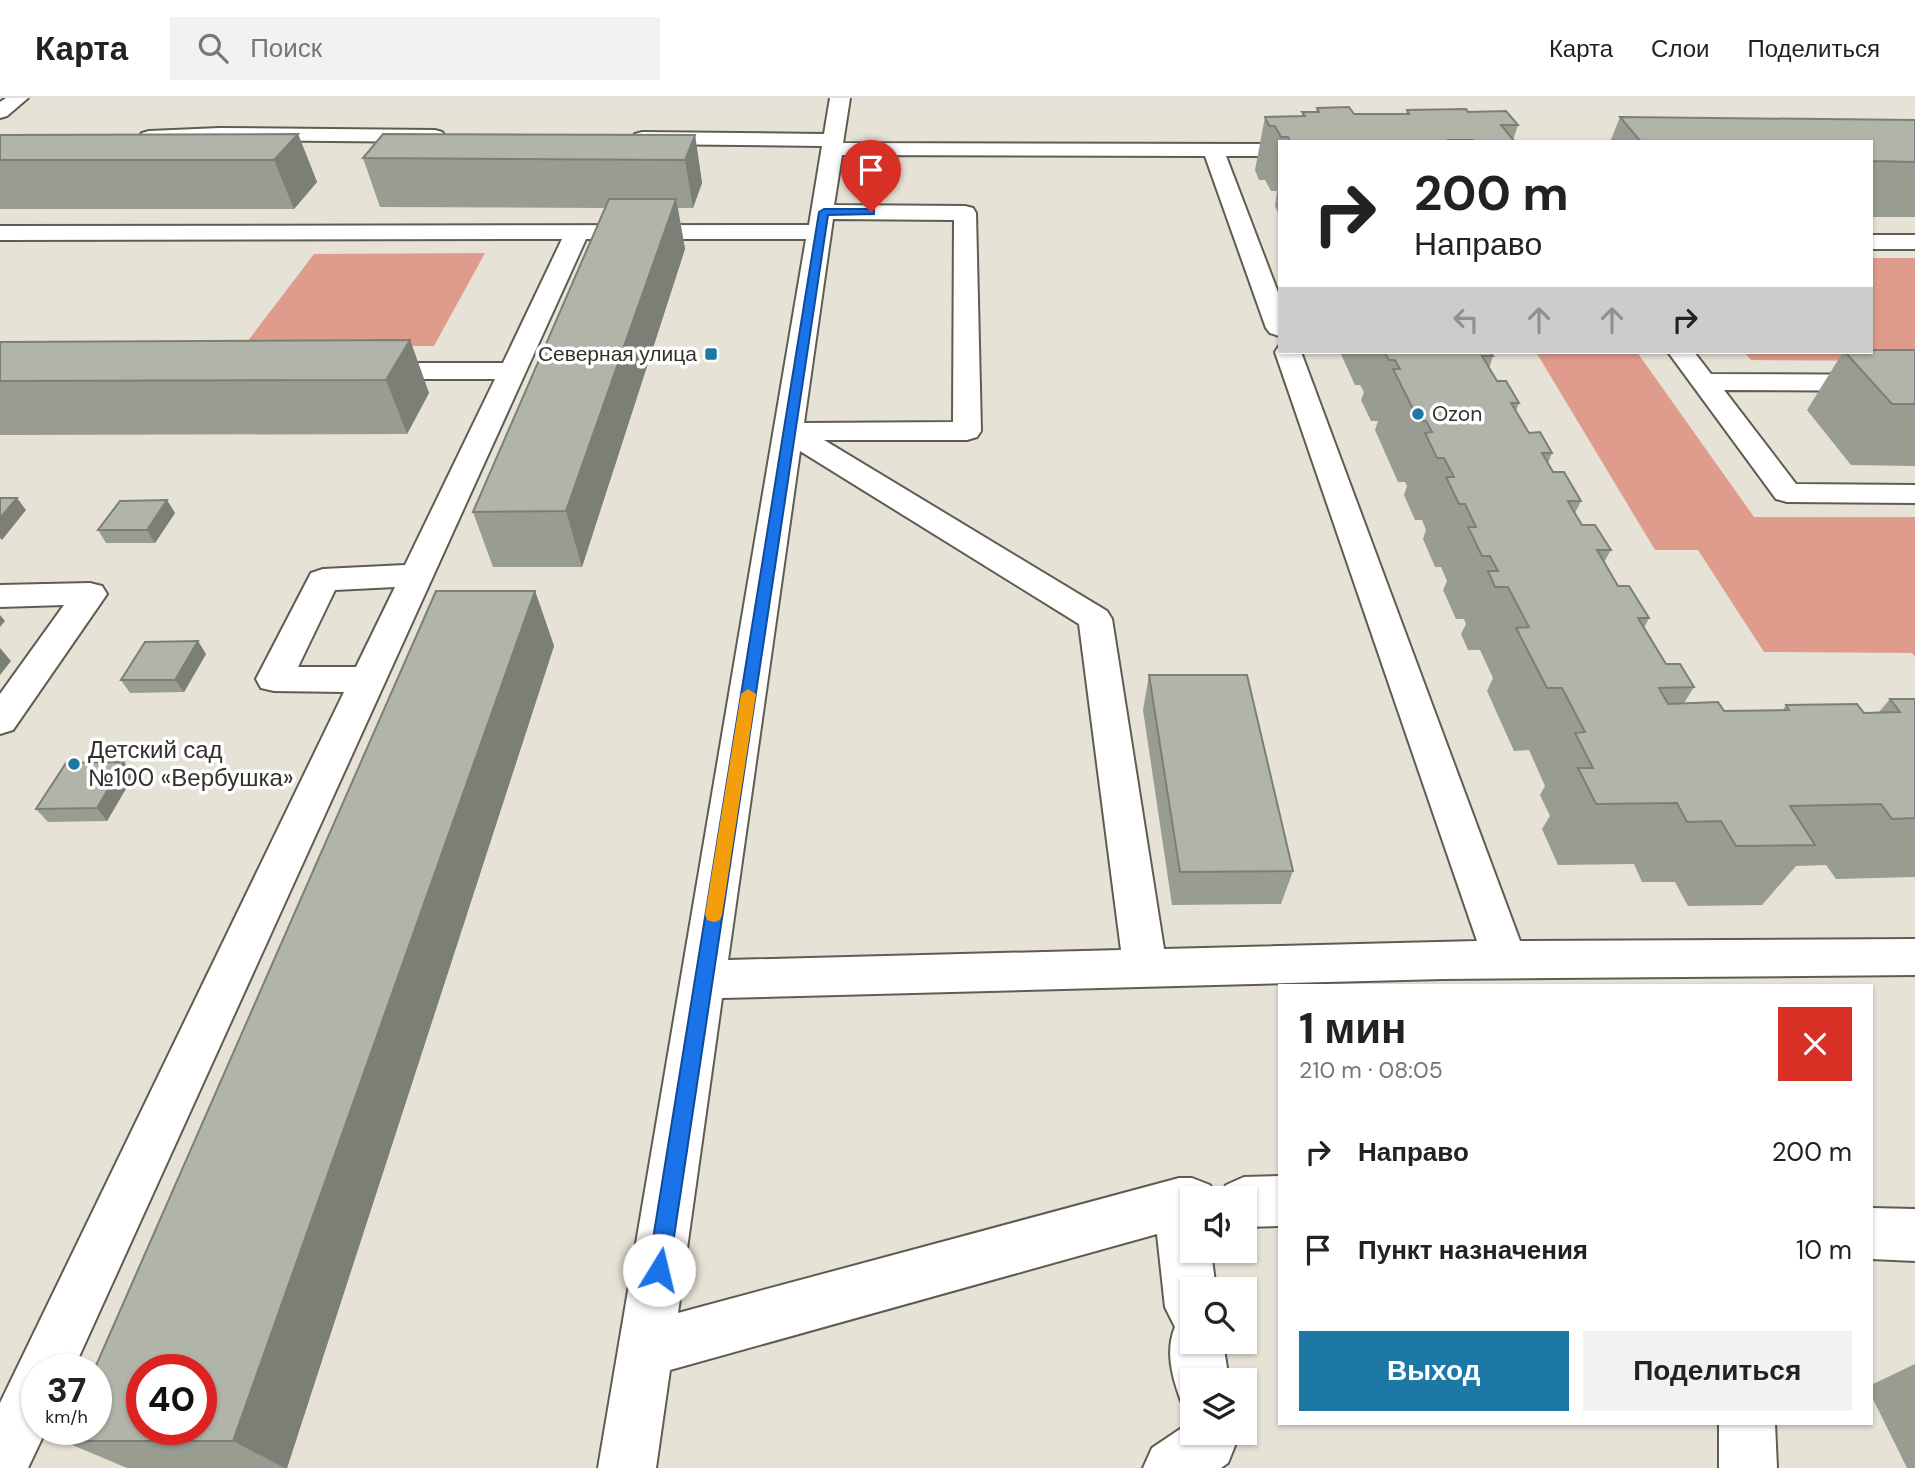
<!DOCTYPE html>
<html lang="ru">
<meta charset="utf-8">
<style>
body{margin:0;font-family:"DM Sans",sans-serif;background:#f2f2f2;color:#222;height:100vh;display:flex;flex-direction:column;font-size:26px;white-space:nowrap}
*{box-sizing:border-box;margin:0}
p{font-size:23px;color:#767676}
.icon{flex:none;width:38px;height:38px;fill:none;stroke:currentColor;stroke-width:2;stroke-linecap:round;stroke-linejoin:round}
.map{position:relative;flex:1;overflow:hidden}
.sheet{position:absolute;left:1278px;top:886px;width:595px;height:441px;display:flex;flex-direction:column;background:#fff;border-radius:0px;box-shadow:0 2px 5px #0004}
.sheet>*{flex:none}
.top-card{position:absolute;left:1278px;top:42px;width:595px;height:214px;border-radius:0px;box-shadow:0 2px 5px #0004;background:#fff;color:#222;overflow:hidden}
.tools{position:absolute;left:1180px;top:1088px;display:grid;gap:14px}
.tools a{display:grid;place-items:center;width:77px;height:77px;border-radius:0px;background:#fff;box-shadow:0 2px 5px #0004;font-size:35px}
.speed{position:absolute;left:21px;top:1256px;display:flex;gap:14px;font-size:35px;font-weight:700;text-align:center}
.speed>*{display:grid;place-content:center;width:91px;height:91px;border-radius:50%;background:#fff;box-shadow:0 2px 5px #0004;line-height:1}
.speed small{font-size:18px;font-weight:400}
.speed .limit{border:10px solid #d22;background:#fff;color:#111}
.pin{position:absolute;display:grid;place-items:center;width:60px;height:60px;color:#fff;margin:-72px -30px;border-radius:50% 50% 50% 0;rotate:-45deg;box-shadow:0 0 7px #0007}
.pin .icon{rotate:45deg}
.me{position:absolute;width:77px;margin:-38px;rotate:9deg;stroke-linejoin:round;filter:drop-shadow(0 0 5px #0008)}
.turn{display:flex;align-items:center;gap:24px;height:147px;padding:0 21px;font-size:32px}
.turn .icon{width:91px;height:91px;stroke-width:2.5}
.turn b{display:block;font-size:49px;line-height:60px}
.lanes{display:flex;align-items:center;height:66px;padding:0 21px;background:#0003;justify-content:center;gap:35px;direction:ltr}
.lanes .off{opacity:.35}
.round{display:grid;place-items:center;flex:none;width:74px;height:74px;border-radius:0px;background:#f2f2f2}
.summary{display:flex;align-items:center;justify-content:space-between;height:119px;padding:0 21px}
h1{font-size:42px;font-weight:700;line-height:52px}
.action{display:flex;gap:14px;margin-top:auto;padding:14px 21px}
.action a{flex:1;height:80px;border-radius:0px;background:#1d78a6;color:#fff;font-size:28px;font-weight:700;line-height:80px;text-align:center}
.action a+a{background:#f2f2f2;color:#222}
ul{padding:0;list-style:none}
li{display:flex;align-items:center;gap:21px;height:98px;padding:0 21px}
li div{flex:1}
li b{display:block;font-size:26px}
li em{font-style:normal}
header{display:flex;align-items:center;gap:42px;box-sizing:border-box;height:98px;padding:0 35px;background:#fff;border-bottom:2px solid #e0e0e0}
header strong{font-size:33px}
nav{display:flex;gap:38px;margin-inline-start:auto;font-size:24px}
.search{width:490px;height:63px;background:#f2f2f2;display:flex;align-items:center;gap:18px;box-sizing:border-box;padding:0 24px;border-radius:0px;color:#767676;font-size:26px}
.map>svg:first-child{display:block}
</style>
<header>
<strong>Карта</strong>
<div class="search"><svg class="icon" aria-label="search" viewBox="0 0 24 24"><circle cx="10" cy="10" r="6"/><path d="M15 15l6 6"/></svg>Поиск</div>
<nav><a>Карта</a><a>Слои</a><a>Поделиться</a></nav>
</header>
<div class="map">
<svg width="1915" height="1370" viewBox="0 0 1915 1370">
<rect width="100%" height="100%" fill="#e6e2d6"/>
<path fill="#df9c8c" d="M485 155 434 248H244L314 156Z
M1871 160H1915V263L1751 262 1744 254H1871Z
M1536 254H1637L1754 419H1915V559L1912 555 1764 554 1698 452H1655Z"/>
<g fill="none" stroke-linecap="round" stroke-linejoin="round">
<g stroke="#5f5c51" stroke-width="4">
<path id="minor" d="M6 0H28L7 18 0 20V4Z
M830 0H850L843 45 1279 46V58H1226L1279 197V238L1270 235 1266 230 1205 58 842 57 834 107 965 108 973 110 976 115 981 333 977 339 967 342H824L1107 513 1112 521 1164 851 1477 843 1275 254 1279 248V254H1301L1520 843 1915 841V877L1443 881 722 900 678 1215 1179 1080H1192L1210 1087 1215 1101H1192V1153H1211L1216 1192H1192V1244H1223L1229 1283H1192V1307L1181 1303C1172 1279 1165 1253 1175 1229L1165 1209 1157 1136 670 1272 656 1370H598L806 141H586L73 1272H37V1332H46L28 1370H0V1305L344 594 274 593 261 590 256 581 311 475 323 471 405 467 495 281H368L358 279 355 273 358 267 368 265H503L562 141 0 142V128L809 127 822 48 642 46 635 44 632 40 635 36 642 34 824 36ZM833 121 954 122 953 324 804 325ZM800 353 1079 526 1121 852 728 862ZM395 489 356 569H298L335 492Z
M220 30 435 32 442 34 445 38 442 42 435 44 220 42 149 45 142 43 139 39 142 35 149 33Z
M1871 137H1915V151H1871Z
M1668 254H1694L1711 276 1915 277V293L1724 292 1796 386 1915 387V405L1787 404 1776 401Z
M90 485 102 488 107 496 13 632 0 636V596L64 507 0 509V487Z
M1279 1078V1128L1244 1129V1101H1220L1226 1087 1244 1079Z
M1871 1110 1915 1111V1163L1871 1161Z
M1192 1323V1335H1232L1236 1345 1228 1365 1221 1370H1143L1152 1350Z
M1719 1325H1775L1777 1370H1719Z"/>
</g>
<use href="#minor" fill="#fff" fill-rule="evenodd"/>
</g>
<path fill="#989c91" d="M1317 10 1354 16H1406L1407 12 1468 14 1518 27 1513 42 1515 44H1279V117L1275 108 1277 93H1271L1265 82H1259L1255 72 1265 19 1302 18V14H1316Z
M1620 19 1915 22V119H1871V44H1610Z
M298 36 317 84 294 111H0V37Z
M695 37 702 85 693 110H678L685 151 582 469H493L473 414 606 110 380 109 363 60Z
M410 242 429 295 407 336 0 337V244Z
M1915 252V368L1851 367 1807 312 1843 254Z
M1340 254H1490L1493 258 1489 270 1497 283 1519 305 1516 313 1529 335 1552 355 1548 365 1553 374 1581 403 1575 415 1582 427 1611 452 1604 464 1618 488 1649 520 1644 530 1666 566 1694 589 1684 605 1724 613 1783 612 1786 607 1864 615 1879 614 1890 601H1915V779L1836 781 1826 767 1796 768 1762 807 1688 808 1675 784H1642L1634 766 1558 767 1542 731 1550 718 1540 697 1545 688 1529 652 1514 653 1487 593 1493 580 1480 552H1468L1461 536 1466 526 1464 521H1456L1443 492 1447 483 1441 469H1435L1423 441 1426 432 1422 422H1415L1404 397 1407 388 1405 384H1398L1375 332 1378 323H1371L1361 302 1364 294 1360 287H1355Z
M167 402 175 415 155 445H106L98 432Z
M535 493 554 548 287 1370H127L63 1343Z
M206 556 184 594 130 595 121 582Z
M1149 577 1293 773 1281 806 1172 807 1143 612Z
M134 677 107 723 48 724 36 711Z
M1915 1266V1370H1907L1871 1297V1287Z"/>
<path fill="#7c7f76" d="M298 36 317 84 294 111 274 62Z
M695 37 702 85 693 110 685 62Z
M676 101 685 151 582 469 566 413Z
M410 242 429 295 407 336 386 282Z
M17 400 26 412 2 442 0 440V420Z
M167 402 175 415 155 445 147 432Z
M535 493 554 548 287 1370H285L233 1343Z
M0 517 5 523 0 529Z
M198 543 206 556 184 594 175 582Z
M0 550 11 563 0 577Z
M124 664 134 677 107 723 97 710Z"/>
<path fill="#b1b5a9" stroke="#7c7f76" stroke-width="2" fill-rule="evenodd" d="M1349 9 1354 16H1409L1407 12 1466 11 1468 14 1506 13 1518 27H1501L1515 44H1475L1473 42H1448L1449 44H1290L1288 39H1281L1275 28H1269L1265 19 1305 18 1302 14H1319L1317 10Z
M1620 19 1915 22V64L1871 63V44H1641Z
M298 36 274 62H0V37Z
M383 36 695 37 685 62 363 60Z
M609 101H676L566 413 473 414Z
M410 242 386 282 0 283V244Z
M1871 252H1915V306H1892L1845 254H1871Z
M1384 254H1490L1493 258H1482L1497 283H1506L1519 305H1511L1529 335 1540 334 1552 355H1542L1553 374H1564L1581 403H1568L1571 409 1582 427H1595L1611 452H1597L1618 488H1629L1649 520H1638L1666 566H1680L1694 589 1659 590 1668 606 1718 604 1724 613 1789 612 1786 607 1857 606 1864 615 1900 614 1890 601H1915V720L1892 721 1881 706 1790 708 1815 747 1736 748 1721 723 1687 724 1677 705 1596 706 1578 670H1593L1575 635 1585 634 1562 590H1547L1516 530 1529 529 1508 489H1495L1488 473H1498L1490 458H1482L1468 429H1476L1465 406H1459L1446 379H1454L1444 360H1437L1425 335 1432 334 1426 323H1419L1393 271H1400L1395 262H1389Z
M0 400H17L0 420Z
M167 402 147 432H98L120 403Z
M436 493H535L233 1343H63L68 1332H96V1272H94ZM142 1272H201V1332H142Z
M198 543 175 582H121L145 544Z
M1149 577H1247L1293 773 1180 774Z
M124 664 97 710 36 711 66 665Z"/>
<path fill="#1a73e8" stroke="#114b97" stroke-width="2" d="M871 111 874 112V116L828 117 669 1172 666 1180 659 1183 651 1180 648 1172 819 114 824 111Z"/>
<path fill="#f59e0b" d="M748 591 756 596 722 817 720 822 714 824 707 822 705 817 741 596Z"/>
<g fill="#1d78a6" stroke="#fff" stroke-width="2.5">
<rect x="704" y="249" width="14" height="14" rx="3.5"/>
<circle cx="1418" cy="316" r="7"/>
<circle cx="74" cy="666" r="7"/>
</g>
<g text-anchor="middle" stroke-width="7" stroke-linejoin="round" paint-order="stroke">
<g font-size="21" fill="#31302b" stroke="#fff" text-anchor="end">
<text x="697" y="263">Северная улица</text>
<text x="1432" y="323" text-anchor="start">Ozon</text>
</g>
<g font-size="24" fill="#31302b" stroke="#fff" text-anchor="start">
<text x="88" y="660">Детский сад<tspan x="88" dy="28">№100 «Вербушка»</tspan></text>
</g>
</g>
</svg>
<div class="tools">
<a><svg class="icon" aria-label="sound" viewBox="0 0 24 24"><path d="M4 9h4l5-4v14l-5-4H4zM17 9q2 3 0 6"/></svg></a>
<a><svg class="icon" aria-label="search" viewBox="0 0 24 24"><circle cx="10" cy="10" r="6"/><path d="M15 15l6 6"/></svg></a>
<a><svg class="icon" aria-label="layers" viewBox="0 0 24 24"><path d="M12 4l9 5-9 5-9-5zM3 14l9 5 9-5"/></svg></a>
</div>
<div class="speed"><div>37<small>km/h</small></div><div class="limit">40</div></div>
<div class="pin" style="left:871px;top:114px;background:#d93025"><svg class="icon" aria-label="arrive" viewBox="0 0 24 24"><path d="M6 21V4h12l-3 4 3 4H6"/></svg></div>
<svg class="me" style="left:659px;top:1172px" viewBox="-20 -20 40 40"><circle r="19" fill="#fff"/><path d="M0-13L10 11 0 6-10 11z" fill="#1a73e8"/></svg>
<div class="top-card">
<div class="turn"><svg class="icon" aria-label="right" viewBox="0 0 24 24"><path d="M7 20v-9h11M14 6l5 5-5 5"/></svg><div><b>200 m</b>Направо</div></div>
<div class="lanes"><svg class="icon off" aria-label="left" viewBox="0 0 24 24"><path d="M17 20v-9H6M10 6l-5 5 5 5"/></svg><svg class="icon off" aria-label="ahead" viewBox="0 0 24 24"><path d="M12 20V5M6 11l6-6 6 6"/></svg><svg class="icon off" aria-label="ahead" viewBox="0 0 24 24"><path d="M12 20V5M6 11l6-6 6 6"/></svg><svg class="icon" aria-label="right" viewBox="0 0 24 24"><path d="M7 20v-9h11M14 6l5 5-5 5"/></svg></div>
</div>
<section class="sheet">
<div class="summary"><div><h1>1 мин</h1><p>210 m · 08:05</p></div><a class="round" style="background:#d93025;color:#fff"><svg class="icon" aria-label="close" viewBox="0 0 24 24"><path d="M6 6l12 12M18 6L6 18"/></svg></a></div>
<ul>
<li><svg class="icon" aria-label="right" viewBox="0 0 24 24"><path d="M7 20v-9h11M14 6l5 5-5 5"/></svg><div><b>Направо</b></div><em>200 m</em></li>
<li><svg class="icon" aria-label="arrive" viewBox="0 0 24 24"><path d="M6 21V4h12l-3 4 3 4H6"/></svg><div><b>Пункт назначения</b></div><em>10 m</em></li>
</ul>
<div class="action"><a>Выход</a><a>Поделиться</a></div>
</section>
</div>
